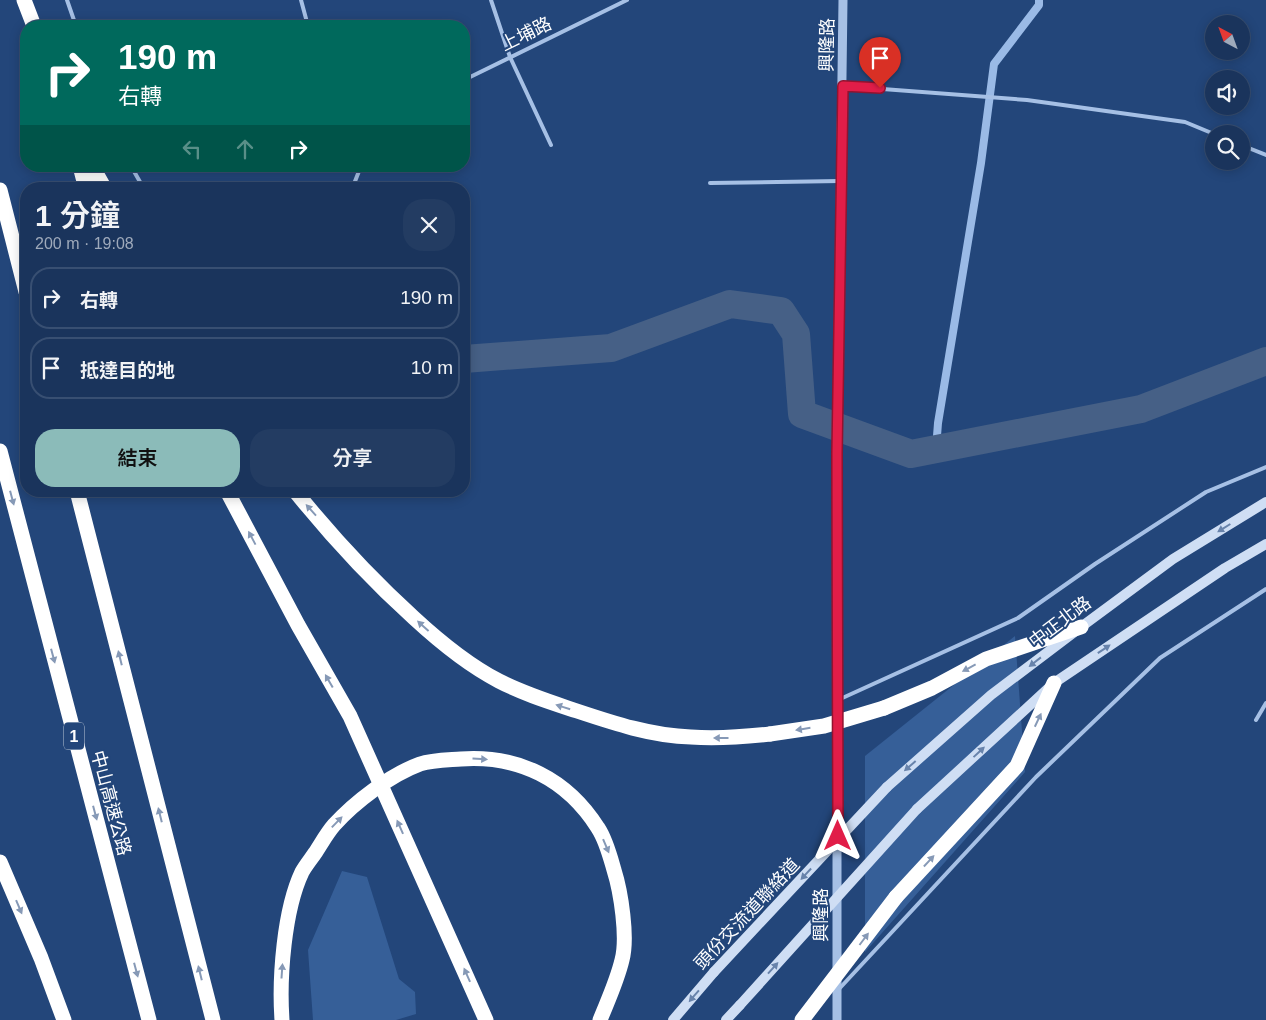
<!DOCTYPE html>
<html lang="zh-TW">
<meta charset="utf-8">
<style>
body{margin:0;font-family:Arial,"Noto Sans TC",sans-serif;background:#233c62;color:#f1f3f6;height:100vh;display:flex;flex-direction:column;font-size:19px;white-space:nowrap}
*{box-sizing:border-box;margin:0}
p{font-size:16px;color:#9faabb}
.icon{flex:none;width:28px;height:28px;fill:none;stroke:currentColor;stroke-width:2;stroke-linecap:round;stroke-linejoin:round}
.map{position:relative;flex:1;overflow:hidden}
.details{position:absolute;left:20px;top:182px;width:450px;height:315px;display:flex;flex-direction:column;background:#1a345c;border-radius:20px;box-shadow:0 2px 12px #0003,0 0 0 1px #384f72}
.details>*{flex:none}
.banner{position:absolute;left:20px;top:20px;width:450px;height:152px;border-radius:20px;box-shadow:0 2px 12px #0003,0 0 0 1px #384f72;background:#00695c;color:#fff;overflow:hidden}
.needle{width:32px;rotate:319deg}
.tools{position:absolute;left:1205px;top:15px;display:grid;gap:10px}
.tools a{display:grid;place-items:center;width:45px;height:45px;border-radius:50%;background:#1a345c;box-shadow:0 2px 12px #0003,0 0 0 1px #384f72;font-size:25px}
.pin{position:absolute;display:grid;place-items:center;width:42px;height:42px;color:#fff;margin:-51px -21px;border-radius:50% 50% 50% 0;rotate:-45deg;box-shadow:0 0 5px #0007}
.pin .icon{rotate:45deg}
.me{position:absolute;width:55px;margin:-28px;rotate:0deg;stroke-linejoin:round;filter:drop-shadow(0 0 4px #0008)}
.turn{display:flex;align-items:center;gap:18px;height:105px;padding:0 15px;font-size:22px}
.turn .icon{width:65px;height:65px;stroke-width:2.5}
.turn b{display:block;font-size:35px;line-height:42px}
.lanes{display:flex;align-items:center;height:48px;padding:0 15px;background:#0003;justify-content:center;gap:25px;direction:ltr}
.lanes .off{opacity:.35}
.round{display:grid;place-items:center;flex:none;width:52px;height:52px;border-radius:20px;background:#233c62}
.overview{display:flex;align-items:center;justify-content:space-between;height:85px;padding:0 15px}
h1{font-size:30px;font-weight:600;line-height:38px}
.button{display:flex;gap:10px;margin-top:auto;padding:10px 15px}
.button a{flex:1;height:58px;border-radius:20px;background:#8bbbb9;color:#111;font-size:20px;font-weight:600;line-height:58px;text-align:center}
.button a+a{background:#233c62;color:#f1f3f6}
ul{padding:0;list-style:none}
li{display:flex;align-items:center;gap:15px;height:62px;margin:0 10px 8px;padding:0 5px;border:2px solid #384f72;border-radius:20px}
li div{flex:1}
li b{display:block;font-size:19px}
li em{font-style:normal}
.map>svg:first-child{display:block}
</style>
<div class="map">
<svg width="1266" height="1020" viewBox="0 0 1266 1020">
<rect width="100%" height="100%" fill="#23467a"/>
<path fill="#365f98" d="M1015 636 1025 772 865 952V756Z
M342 871 367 877 399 979 415 992 416 1014 396 1020H313L308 950Z"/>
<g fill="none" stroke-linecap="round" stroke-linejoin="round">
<path stroke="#9abae6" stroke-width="8" d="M936 449 938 423 981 163 994 64 1039 5V0"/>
<path stroke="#466086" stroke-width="28" d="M464 359 611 348 730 304 781 311 796 334 802 414 911 454 1141 409 1266 361"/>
<path stroke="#a6c0e5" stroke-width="4" d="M67 0 76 26
M301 0 308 26
M491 0 510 57 551 145
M464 80 627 0
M843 86 1027 100 1185 122 1214 134
M1241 145 1266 155
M131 166 144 189
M710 183 840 181
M352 189 361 166
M838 700 1018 618 1095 564 1206 492 1266 467
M1256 720 1266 703
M839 989 1036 777 1160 658 1266 589"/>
<path stroke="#a6c0e5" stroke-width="9" d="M837 1020V453L843 0"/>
<path stroke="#cfdef4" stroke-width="10" d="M887 787 991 695 1081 627 1173 559 1266 502
M917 809 1054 683 1225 568 1266 544
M673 1020 714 972
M726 1020 740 1005"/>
<path stroke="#fff" stroke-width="15" d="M24 0 34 26
M80 166 86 189
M92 166 105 189
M0 190 26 292
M0 451 149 1020
M77 491 213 1020
M295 491C332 537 371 579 414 618 440 642 468 665 499 681 524 694 550 702 577 711 613 723 652 736 691 737 717 739 743 737 770 734
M884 708 932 688 986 659 1081 627
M0 862 41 958 64 1020
M896 897 1017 766 1054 683
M282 1020C279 978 284 910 302 872 306 865 311 859 315 853 321 844 327 833 334 825 355 802 390 775 420 764 432 760 448 760 461 759 519 755 567 779 598 828 606 840 610 856 614 870 621 892 628 938 622 960 617 981 608 1000 600 1020"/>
<path stroke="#cfdef4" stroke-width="10" d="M714 972 887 787
M740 1005 917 809"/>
<path stroke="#fff" stroke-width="15" d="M227 491 298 625 350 716 486 1020
M770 734 824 726 884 708
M802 1020 896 897"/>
</g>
<defs><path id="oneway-solid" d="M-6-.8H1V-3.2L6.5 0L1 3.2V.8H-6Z" transform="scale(1.25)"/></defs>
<g fill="#8699b6">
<use href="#oneway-solid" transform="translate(12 498) rotate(75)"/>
<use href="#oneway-solid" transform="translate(311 510) rotate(-132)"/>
<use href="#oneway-solid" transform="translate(252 538) rotate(-118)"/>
<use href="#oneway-solid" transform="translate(423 626) rotate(-138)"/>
<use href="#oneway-solid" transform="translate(53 656) rotate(75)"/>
<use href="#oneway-solid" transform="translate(120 658) rotate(-104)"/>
<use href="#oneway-solid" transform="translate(969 668) rotate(152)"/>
<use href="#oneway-solid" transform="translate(329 681) rotate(-120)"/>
<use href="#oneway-solid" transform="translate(563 707) rotate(-163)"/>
<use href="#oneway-solid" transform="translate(1038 720) rotate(-65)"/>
<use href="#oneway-solid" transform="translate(803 729) rotate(171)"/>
<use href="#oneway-solid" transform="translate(721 738) rotate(-180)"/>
<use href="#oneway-solid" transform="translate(480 759) rotate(3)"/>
<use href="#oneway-solid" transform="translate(95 813) rotate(75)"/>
<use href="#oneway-solid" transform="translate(160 815) rotate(-104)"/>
<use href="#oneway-solid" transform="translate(337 822) rotate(-46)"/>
<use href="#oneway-solid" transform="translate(400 827) rotate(-114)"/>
<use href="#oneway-solid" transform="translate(606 846) rotate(67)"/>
<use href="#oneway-solid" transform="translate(929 861) rotate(-47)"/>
<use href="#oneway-solid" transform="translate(19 907) rotate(67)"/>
<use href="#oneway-solid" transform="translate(864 939) rotate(-53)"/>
<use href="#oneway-solid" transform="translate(136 970) rotate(75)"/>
<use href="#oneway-solid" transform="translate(282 971) rotate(-86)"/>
<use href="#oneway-solid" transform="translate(200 973) rotate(-104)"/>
<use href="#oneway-solid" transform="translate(467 975) rotate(-114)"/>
</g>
<g fill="#6883ab">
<use href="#oneway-solid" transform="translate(1224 528) rotate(148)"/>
<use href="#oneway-solid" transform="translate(1104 649) rotate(-34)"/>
<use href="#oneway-solid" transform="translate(1035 662) rotate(142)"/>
<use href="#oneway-solid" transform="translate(979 752) rotate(-43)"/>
<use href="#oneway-solid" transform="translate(910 766) rotate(139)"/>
<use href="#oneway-solid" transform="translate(806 874) rotate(133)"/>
<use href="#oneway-solid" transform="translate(773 968) rotate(-48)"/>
<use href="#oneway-solid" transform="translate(694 996) rotate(131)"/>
</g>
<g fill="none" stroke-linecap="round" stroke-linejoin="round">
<g stroke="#92132f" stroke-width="12">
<path id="route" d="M838 836 837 453 843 86 880 88"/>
</g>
<use href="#route" stroke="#e11d48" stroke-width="9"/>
</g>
<g text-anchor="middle" stroke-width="4" stroke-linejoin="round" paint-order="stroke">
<rect fill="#23467a" stroke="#bdc8d7" stroke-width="1" x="64" y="722.5" width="20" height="27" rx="4"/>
<g font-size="16" font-weight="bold" fill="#fff">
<text x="74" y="742">1</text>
</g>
<g font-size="18" fill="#fff" stroke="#23467a">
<text transform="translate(526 34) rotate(-26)" y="6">上埔路</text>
<text transform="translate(827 45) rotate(-89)" y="6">興隆路</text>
<text transform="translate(1060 622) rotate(-37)" y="6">中正北路</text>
<text transform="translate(111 803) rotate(75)" y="6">中山高速公路</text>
<text transform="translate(747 914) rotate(-47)" y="6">頭份交流道聯絡道</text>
<text transform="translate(821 915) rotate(-90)" y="6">興隆路</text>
</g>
</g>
</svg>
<div class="tools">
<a><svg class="needle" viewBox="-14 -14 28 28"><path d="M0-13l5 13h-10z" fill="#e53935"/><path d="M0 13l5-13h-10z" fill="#9faabb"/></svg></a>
<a><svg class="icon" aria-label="sound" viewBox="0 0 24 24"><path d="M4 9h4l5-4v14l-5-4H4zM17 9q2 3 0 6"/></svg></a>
<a><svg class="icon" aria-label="search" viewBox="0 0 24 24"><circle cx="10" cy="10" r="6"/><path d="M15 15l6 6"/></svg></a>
</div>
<div class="pin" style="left:880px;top:88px;background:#d93025"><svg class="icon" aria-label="arrive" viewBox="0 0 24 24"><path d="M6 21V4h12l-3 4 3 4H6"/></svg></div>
<svg class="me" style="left:838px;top:836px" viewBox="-20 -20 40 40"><path d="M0-17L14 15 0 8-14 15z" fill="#e11d48" stroke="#fff" stroke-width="4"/></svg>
<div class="banner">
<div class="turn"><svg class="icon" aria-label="right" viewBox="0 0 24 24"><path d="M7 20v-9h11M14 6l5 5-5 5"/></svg><div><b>190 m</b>右轉</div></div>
<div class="lanes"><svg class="icon off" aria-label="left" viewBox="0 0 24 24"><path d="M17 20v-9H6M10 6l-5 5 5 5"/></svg><svg class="icon off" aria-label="ahead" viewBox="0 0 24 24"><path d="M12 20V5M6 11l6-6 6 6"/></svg><svg class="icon" aria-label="right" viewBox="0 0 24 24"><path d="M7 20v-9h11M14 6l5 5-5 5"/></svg></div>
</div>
<section class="details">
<div class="overview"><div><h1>1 分鐘</h1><p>200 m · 19:08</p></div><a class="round"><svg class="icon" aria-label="close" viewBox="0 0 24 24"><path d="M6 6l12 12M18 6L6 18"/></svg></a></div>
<ul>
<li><svg class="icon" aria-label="right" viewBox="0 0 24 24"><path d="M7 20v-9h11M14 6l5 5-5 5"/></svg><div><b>右轉</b></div><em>190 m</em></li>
<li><svg class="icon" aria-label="arrive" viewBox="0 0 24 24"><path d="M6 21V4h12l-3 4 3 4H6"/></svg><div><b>抵達目的地</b></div><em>10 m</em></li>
</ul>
<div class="button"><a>結束</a><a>分享</a></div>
</section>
</div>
